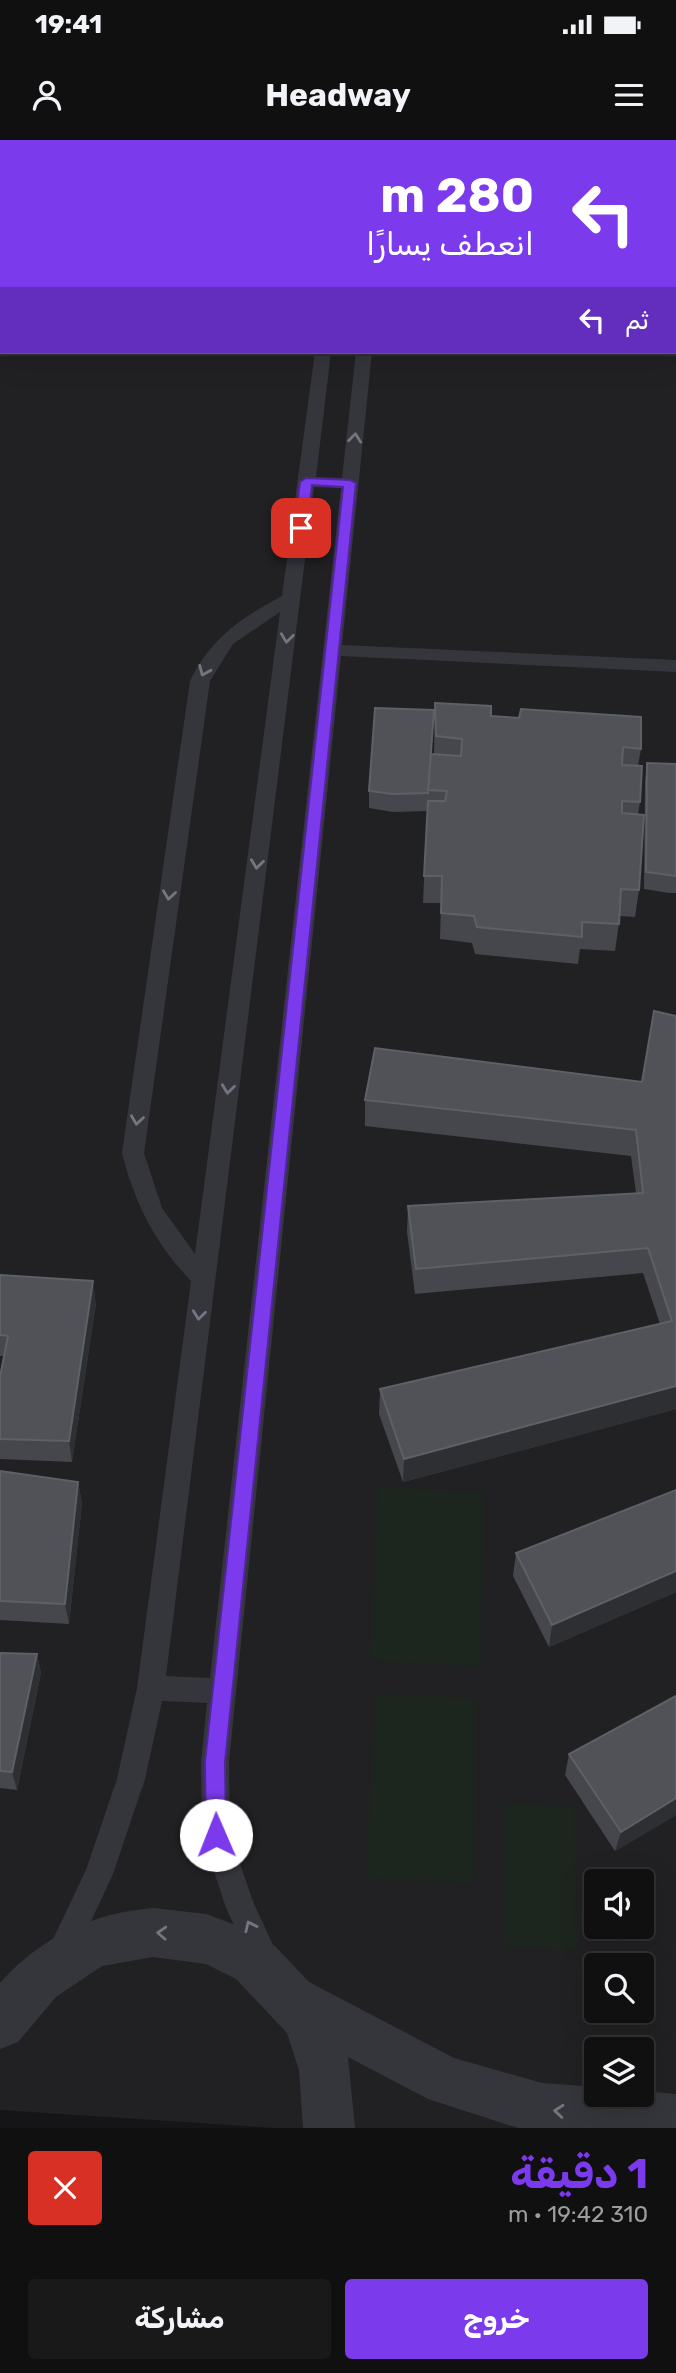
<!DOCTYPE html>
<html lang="ar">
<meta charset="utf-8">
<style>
body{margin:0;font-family:Rubik,"Noto Sans Arabic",sans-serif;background:#19191a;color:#f1f3f6;direction:rtl;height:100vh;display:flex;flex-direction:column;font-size:26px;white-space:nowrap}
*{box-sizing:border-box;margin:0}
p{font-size:23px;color:#9c9d9f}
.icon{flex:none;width:38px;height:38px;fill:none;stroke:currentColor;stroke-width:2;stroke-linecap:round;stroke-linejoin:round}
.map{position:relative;height:1988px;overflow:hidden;direction:ltr}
.side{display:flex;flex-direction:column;background:#101011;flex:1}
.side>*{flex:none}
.hud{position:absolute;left:0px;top:0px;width:677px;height:214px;box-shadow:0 7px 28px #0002,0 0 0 2px #303031;direction:rtl;background:#7c3aed;color:#fff;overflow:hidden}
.tools{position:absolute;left:584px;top:1729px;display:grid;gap:14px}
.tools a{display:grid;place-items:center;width:70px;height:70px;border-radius:7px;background:#101011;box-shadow:0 7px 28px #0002,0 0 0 2px #303031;font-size:35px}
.pin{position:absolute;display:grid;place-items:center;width:60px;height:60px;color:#fff;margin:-30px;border-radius:14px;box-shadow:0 4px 10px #0006}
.me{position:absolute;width:77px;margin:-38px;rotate:359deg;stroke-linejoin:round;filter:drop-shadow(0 0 5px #0008)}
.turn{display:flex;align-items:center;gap:24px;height:147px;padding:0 28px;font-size:32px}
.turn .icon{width:91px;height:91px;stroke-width:2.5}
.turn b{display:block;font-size:49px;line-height:60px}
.then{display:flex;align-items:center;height:66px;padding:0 28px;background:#0003;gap:14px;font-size:26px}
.round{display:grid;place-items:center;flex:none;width:74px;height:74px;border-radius:7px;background:#19191a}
.headline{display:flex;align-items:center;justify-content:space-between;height:119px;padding:0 28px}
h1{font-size:42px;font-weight:700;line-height:52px;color:#7c3aed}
.button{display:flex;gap:14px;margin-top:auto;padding:14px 28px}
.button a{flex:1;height:80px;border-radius:7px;background:#7c3aed;color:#fff;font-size:28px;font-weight:700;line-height:80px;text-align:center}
.button a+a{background:#19191a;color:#f1f3f6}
.status{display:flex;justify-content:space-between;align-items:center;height:49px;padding:0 35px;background:#101011;direction:ltr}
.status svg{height:19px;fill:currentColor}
header{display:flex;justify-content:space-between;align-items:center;height:91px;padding:0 28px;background:#101011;font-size:32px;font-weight:700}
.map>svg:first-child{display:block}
</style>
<div class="status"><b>19:41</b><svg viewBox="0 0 49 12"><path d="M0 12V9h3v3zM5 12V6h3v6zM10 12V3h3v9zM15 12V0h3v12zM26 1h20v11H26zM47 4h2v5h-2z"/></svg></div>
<header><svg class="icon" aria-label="menu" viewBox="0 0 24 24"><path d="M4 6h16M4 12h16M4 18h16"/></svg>Headway<svg class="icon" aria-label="person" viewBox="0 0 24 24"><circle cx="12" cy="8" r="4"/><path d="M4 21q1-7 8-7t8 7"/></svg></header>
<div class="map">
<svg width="676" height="1988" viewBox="0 0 676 1988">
<rect width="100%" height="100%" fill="#151517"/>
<path fill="#212124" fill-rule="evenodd" d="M0 0H676V1988H276L0 1970ZM2 2H676V212H2ZM597 1741H642V1787H597ZM597 1825H642V1871H597ZM597 1909H642V1955H597Z"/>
<path fill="#1c251e" d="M378 1347 484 1353 481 1527 370 1520Z
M376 1553 477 1559 474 1744 366 1738Z
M504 1664 574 1666 578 1810 505 1807Z"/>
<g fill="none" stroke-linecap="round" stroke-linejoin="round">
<path fill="#35363c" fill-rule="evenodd" d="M99 0H115L116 2H100Z
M150 0H166L167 2H151Z
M219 0H235L236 2H220Z
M315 212H331L316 337 342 338 356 212H372L342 505 676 520V532L341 516 229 1622 230 1695 254 1764 280 1820 275 1830 265 1835 255 1830 226 1768 202 1695 201 1622 207 1563 162 1561 145 1639 113 1734 70 1826 60 1831 50 1826 45 1816 86 1730 117 1639 137 1548 191 1141C155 1103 135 1064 122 1013L190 541C211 498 241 478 282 456ZM314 347 341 348 210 1538 166 1536ZM280 472 195 1114 162 1068 144 1013 210 541 233 504Z"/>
<path fill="#35363c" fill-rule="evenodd" d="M153 1768 206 1774 249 1790 275 1806 309 1842 454 1918 542 1943 597 1947V1955H642V1951L676 1954V1988H518L428 1959 348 1917 355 1988H303L299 1930 287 1893 236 1839 206 1824 153 1817 102 1826 56 1857 18 1902 0 1909V1843C41 1797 93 1773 153 1768Z"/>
</g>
<path fill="#45474c" d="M249 0H364L363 2H250Z
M467 0H661V2H467Z
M435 563 641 609 638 626 640 662 638 675 639 750 635 777 620 776 615 811 580 809 578 824 475 814 472 803 440 799 441 763H423L427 671 393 672 369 668V651L432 614H434Z
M647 623 676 624V753H669L644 749 645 641Z
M676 876V1269L403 1342 379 1274 380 1249 660 1184 643 1133 415 1154 407 1092 408 1066 636 1053 631 1016 365 986V960L642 942Z
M0 1135 96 1163 72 1322 0 1319V1237L4 1216H0Z
M0 1331 78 1342 82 1363 69 1484 0 1480Z
M676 1350V1452L549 1507 513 1436 516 1413Z
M0 1513 37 1514 41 1533 17 1650 0 1648Z
M676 1556V1675L615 1711 565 1635 569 1614Z"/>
<path fill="#2e2f32" d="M516 0H552V2H511Z
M642 0H661V2H642Z
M93 1141 96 1163 72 1322 69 1301Z
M676 1246V1269L403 1342 404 1319Z
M78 1342 82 1363 69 1484 65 1464Z
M676 1431V1452L549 1507 552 1485Z
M37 1514 41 1533 17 1650 12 1632Z
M676 1658V1675L615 1711 621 1692Z"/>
<path fill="#505258" stroke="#5d6067" stroke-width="2" d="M468 0H516L511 2H469Z
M435 563 491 566V576L519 578 521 569 641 577V609L623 607 622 625 642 626 640 662 622 661V673L644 675 639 750 621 749 619 784 582 782V797L477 787 474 776 441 773 442 736H424L428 661H445L447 651 428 650 431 614 461 616 462 599 436 596Z
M375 568 434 570 428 653 393 654 369 651Z
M647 623 676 624V736L646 732Z
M654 871 676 876V1246L404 1319 380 1249 672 1181 648 1108 416 1129 408 1066 643 1053 636 990 365 960 375 908 642 942Z
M0 1135 93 1141 69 1301 0 1299V1237L8 1196 0 1195Z
M0 1331 78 1342 65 1464 0 1461Z
M676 1350V1431L552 1485 516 1413Z
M0 1513 37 1514 12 1632 0 1631Z
M676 1556V1658L621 1692 569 1614Z"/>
<defs><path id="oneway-chevron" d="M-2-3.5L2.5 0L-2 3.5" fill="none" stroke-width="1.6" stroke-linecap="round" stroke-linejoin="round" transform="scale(1.75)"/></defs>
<g stroke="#737680">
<use href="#oneway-chevron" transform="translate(355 298) rotate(-84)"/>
<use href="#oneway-chevron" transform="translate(287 498) rotate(97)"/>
<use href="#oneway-chevron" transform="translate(204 531) rotate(113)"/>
<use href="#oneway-chevron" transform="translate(257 724) rotate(97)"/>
<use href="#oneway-chevron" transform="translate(169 755) rotate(98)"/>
<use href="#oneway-chevron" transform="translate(228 949) rotate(97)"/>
<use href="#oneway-chevron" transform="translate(137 980) rotate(98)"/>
<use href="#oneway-chevron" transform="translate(199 1175) rotate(97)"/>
<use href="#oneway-chevron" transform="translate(250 1786) rotate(-115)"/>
<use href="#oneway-chevron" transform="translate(162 1793) rotate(-177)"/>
<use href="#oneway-chevron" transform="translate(559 1971) rotate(-175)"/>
</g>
<path fill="#7c3aed" stroke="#51269a" stroke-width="2" d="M306 338 350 340 356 343 225 1622 226 1695 223 1702 216 1705 209 1702 206 1695 205 1622 343 347 312 345 307 388 301 392 294 388 300 342Z"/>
</svg>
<div class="tools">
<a><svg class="icon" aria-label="sound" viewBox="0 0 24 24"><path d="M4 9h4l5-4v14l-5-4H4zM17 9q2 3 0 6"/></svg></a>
<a><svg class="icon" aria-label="search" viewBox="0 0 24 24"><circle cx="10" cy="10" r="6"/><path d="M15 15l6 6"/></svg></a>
<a><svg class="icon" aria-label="layers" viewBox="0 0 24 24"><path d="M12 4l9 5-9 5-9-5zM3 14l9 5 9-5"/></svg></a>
</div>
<div class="pin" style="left:301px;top:388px;background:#d93025"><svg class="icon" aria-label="arrive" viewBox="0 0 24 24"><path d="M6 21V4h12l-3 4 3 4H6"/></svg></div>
<svg class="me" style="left:216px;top:1695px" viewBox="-20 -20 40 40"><circle r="19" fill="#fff"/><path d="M0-13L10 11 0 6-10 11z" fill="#7c3aed"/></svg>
<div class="hud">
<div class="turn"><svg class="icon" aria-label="left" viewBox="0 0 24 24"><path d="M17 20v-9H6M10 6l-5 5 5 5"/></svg><div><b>280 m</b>انعطف يسارًا</div></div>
<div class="then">ثم<svg class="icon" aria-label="left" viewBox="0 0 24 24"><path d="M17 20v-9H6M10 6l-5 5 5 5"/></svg></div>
</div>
</div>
<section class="side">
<div class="headline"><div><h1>1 دقيقة</h1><p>310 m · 19:42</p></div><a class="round" style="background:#d93025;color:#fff"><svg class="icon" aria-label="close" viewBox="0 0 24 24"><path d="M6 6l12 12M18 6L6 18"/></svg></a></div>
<div class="button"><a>خروج</a><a>مشاركة</a></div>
</section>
